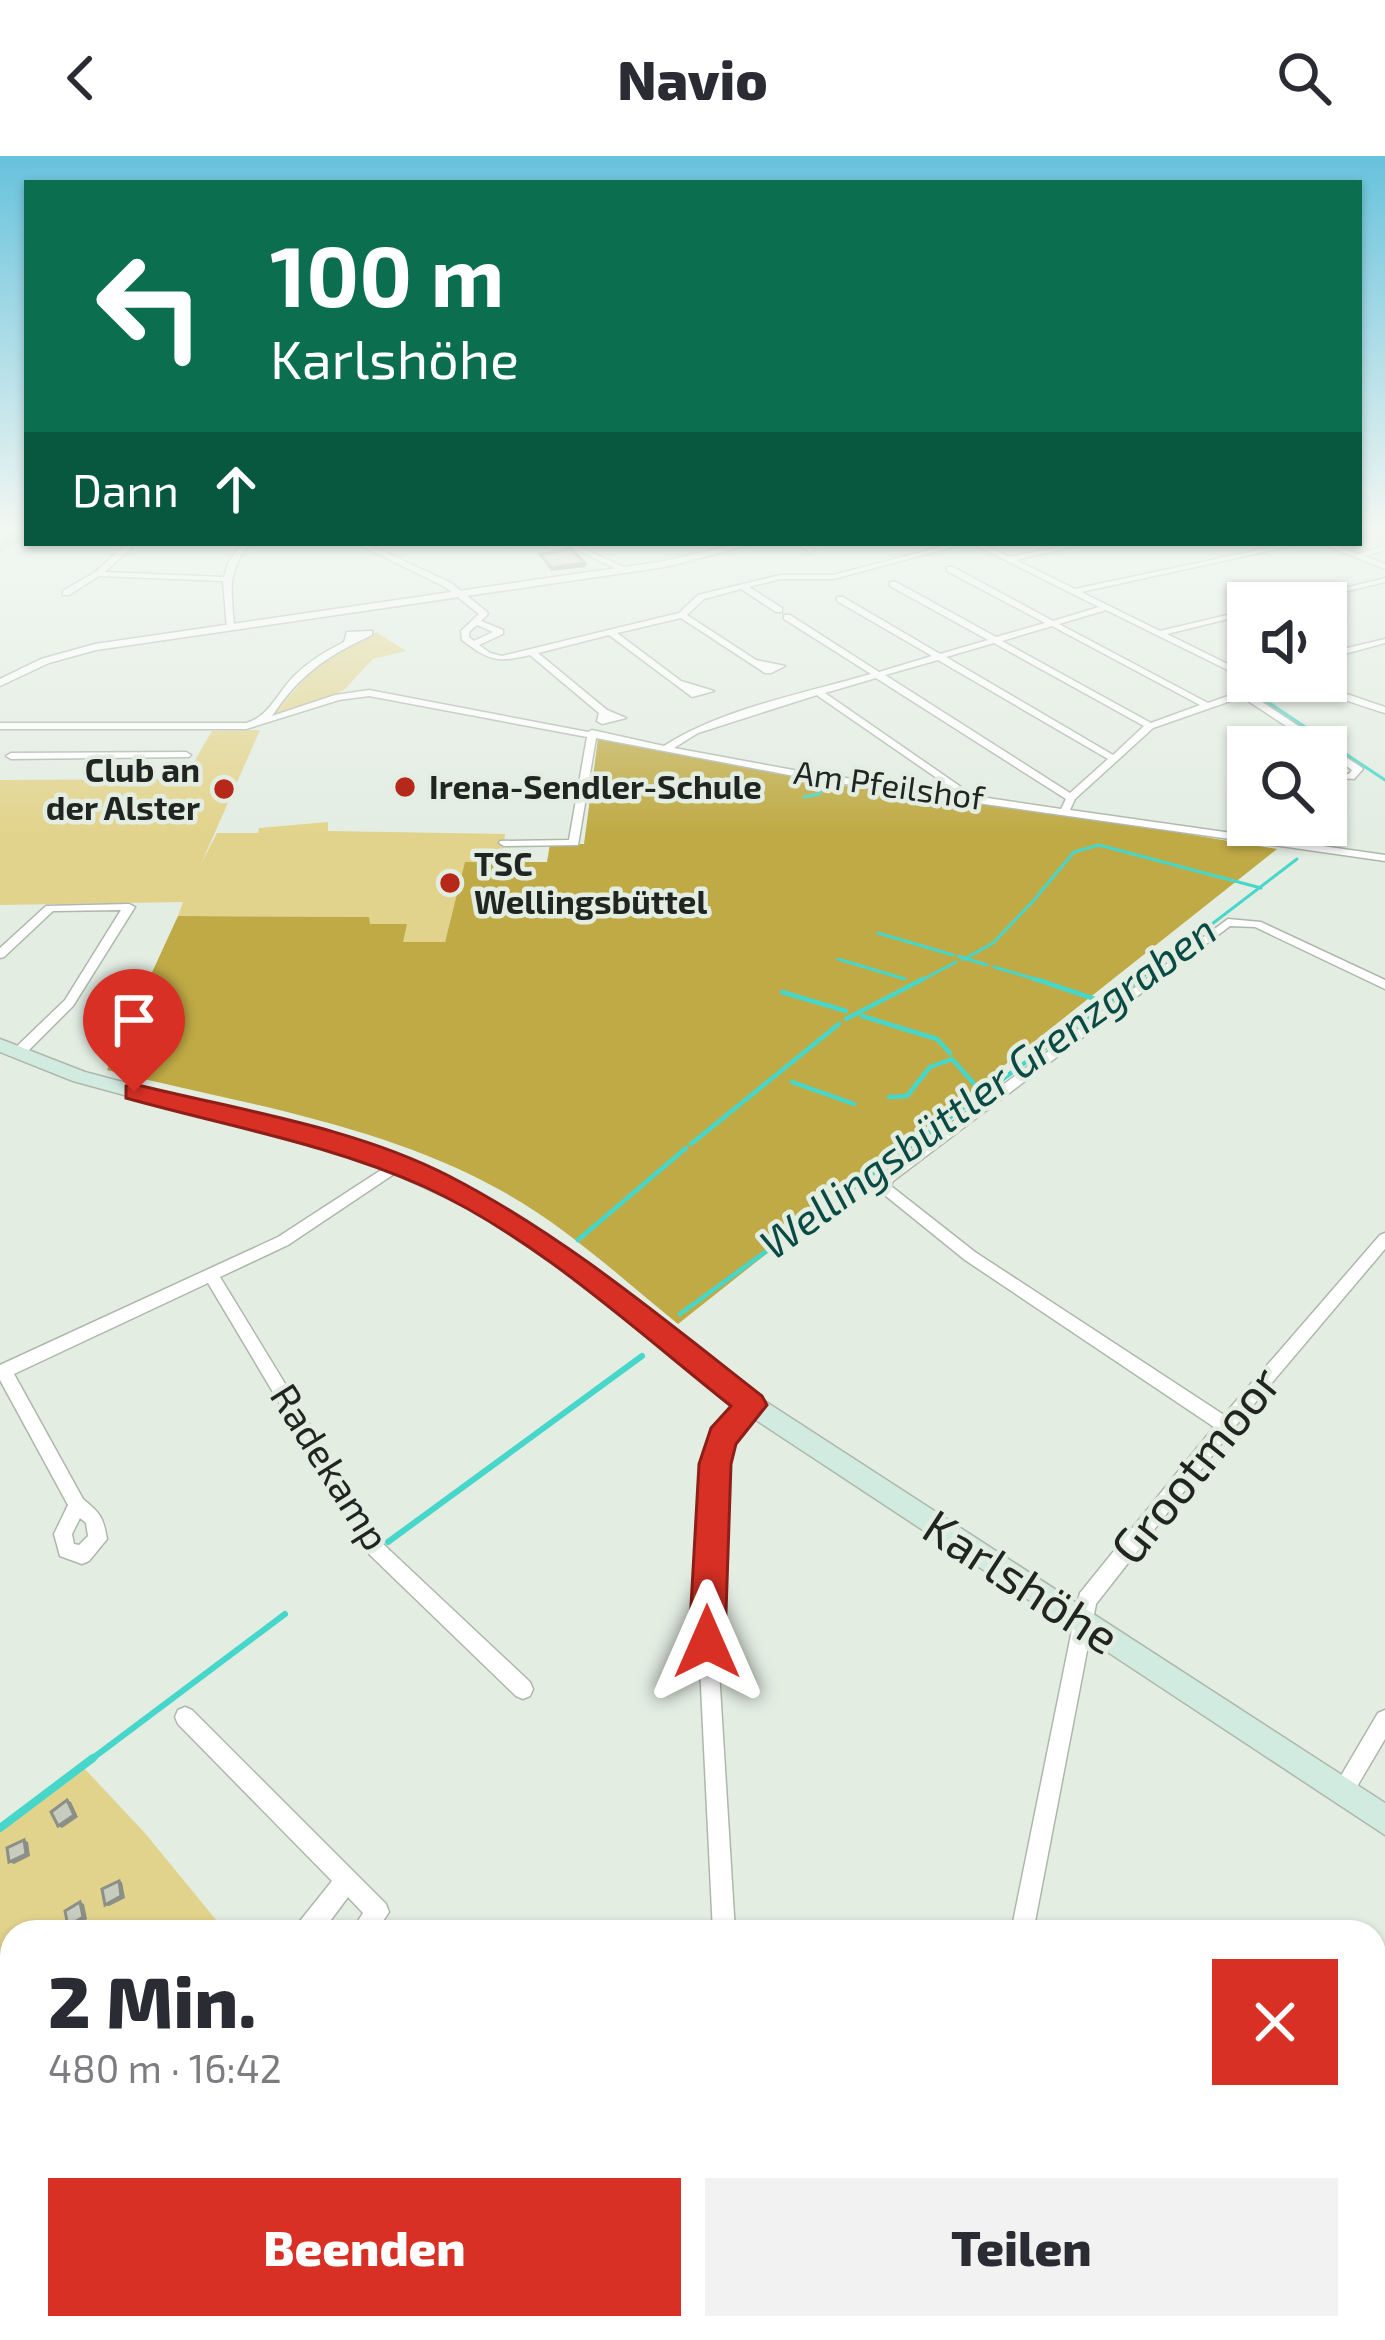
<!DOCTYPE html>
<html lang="de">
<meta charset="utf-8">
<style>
body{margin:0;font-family:"Exo 2",sans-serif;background:#f2f2f3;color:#2b2b33;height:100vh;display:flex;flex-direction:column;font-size:45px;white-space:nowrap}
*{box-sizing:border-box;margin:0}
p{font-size:39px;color:#7c7c81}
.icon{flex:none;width:66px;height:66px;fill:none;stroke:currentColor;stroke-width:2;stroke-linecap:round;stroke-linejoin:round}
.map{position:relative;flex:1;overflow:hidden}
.sheet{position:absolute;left:0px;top:1764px;width:1386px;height:420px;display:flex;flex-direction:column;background:#fff;border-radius:36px 36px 0 0;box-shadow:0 3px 9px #0004}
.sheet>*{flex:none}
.hud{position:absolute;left:24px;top:24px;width:1338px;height:366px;border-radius:0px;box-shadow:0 3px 9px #0004;background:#0b6e4f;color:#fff;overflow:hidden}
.tools{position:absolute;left:1227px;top:426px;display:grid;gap:24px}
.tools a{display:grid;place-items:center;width:120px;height:120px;border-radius:0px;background:#fff;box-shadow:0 3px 9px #0004;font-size:60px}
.pin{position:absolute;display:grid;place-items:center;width:102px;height:102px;color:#fff;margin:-123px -51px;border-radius:50% 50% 50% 0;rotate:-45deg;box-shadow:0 0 12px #0007}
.pin .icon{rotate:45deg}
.me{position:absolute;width:132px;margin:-66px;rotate:0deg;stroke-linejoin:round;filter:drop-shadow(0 0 9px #0008)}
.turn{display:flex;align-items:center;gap:42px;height:252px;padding:0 48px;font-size:54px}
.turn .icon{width:156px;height:156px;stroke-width:2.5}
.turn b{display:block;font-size:84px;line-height:102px}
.then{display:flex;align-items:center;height:114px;padding:0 48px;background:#0003;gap:24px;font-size:45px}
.round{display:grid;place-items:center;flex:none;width:126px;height:126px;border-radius:0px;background:#f2f2f3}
.head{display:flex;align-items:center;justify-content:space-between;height:204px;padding:0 48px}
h1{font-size:72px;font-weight:800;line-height:90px}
.primary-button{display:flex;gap:24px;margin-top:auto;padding:24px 48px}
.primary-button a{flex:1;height:138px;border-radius:0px;background:#d93025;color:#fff;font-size:48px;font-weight:800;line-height:138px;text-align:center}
.primary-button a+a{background:#f2f2f3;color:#2b2b33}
header{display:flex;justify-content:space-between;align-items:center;height:156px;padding:0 48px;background:#fff;font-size:54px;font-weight:800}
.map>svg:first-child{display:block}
</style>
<header><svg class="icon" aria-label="back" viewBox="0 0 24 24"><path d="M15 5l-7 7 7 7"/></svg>Navio<svg class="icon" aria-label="search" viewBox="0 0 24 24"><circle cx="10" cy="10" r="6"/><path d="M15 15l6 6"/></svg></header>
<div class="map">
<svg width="1385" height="2184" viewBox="0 0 1385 2184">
<rect width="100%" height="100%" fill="#e3ede2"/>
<path fill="#e2d38c" d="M376 476 406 495 373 503 344 534 285 559 275 557 321 504Z
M260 574 201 708 217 677H258L259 672 328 666V675L505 678 502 707H465L445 786H402L369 768 368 761 178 760 183 746 0 749V624L184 623 212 575Z
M82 1610 144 1676 226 1776H12V2148L0 2155V1672Z
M966 2172H1147L1164 2184H974Z"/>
<path fill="#bfaa45" d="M598 583 830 628 1073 659 1277 693 678 1168C620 1121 567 1071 502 1035 382 968 239 947 107 914L178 760 369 761 370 768H407L403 786H445L465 706H547L550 688H584Z"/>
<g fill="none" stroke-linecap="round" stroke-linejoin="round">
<path stroke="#47d7ca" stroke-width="3" d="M1257 539 1385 624
M804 641 819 638 827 628
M1038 739 1074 696 1099 689 1261 732
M878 777 953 799
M958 800 987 809
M838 803 905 823
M963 804 993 787 1037 741
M994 811 1045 826
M918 826 956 806
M1136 826 1297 703"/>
<path stroke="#47d7ca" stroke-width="4.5" d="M1034 823 1045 826
M1047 827 1104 846
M782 836 846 855
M862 860 937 883 950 897
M846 863 923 823
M953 904 983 938
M792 926 854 948
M889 941 907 940 930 911 952 903
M691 988 839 868
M578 1084 686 992
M680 1158 1140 823"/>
<path stroke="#47d7ca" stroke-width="6" d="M388 1386 642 1200
M89 1605 285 1458"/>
<path stroke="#47d7ca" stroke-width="8" d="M0 1672 93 1602"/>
<g stroke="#aeb7ac" stroke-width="3">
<path id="minor" d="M128 387H136L105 416 224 421 228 407 242 387H250C224 420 233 437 234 474L227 472 223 425 99 420 69 439H63V435L95 416Z
M356 387H366L451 427 487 456 488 458 481 465 503 474V478L479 489 490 497 502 500 679 457 698 439 780 419H833L956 387H968L833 423H780L749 431 782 452V456H776L741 433 704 443 687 459 756 504 785 510 771 517H765L681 462 617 477 681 525 714 535 692 541 609 479 538 497 607 554 626 562 602 568 597 565 599 557 530 499C496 507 490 505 462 484L461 475 479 458 445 431ZM477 469 493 476 474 485 469 481V476Z
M562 387H572L628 413 621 415Z
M797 387H806L816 394 809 396Z
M971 387H981L1010 401 1075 387H1089L1016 404 1075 433 1291 387H1305L1081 436 1160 475 1248 454V458L1167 478 1248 518V524L1106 454 1059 468 1208 547 1262 528 1323 530 1385 551V557C1342 544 1295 522 1250 538L1361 611 1363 613 1354 623 1326 621V615L1349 618 1352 614 1326 596V591H1318L1242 541 1153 572 1075 643 1070 654 1385 699V705L810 623 596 582 578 689 504 690 499 687 500 685 569 684 587 581 369 540 339 544 246 573H0V567H246C269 561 278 536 294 520 309 505 326 495 344 486L347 476 369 475H372V479C327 500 300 518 272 560L335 539 369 534 588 576 592 574 664 590C721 553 805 537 871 518L784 463V459H790L879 516 932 500 837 445V441H843L940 498 988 484 890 430V426H896L996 481 1045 467 947 415V411H953L1053 465 1099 451ZM1052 470 1200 549 1151 567 1002 485ZM994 487 1144 570 1113 599 946 501ZM938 504 1108 603 1070 637 885 519ZM876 522 1066 643 1061 653 974 640 825 537ZM817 539 818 540 960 638 810 617 674 592 698 577Z
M1320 387H1330L1358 398 1385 390V394L1365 400 1385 408V413Z
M1385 422V426L1298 447H1284Z
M1385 483V487L1326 503V497Z
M186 596 191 599 189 601 11 603 6 600 11 597Z
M129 748 135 751 73 850 23 900H13L12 897 13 894 65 844 121 754 53 755 4 801 0 802V792L46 750Z
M1228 763 1261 766 1385 824V833L1255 771 1230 770 893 1025 891 1030 975 1096 1224 1259 1380 1079 1385 1077V1093L1232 1274 1096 1448 1033 1776H1011L1078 1444 1080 1437 1214 1271 965 1104 876 1032 882 1018Z
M398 1003 405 1008 403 1012 288 1089 220 1121 382 1387 530 1526 533 1533 530 1540 523 1543 516 1540 370 1399 208 1127 14 1218 83 1343C101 1358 103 1361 107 1383L89 1405 82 1408 60 1400 54 1378 68 1349 0 1224V1209L278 1081ZM80 1362 86 1367 88 1380 79 1389 74 1388 72 1378Z
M752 1242 758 1244 760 1249 730 1286 724 1308 715 1449 735 1776H713L697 1449 706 1308 716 1277 746 1244Z
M185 1551 192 1554 386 1748 389 1756 376 1776H351L363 1757 348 1741 322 1776H298L300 1765 332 1725 178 1568 175 1561 178 1554Z
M1385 1554V1583L1349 1644 1342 1648 1335 1644 1331 1637 1335 1630 1378 1557Z
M751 2172H784L791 2184H758Z
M934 2172H962L960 2184H932Z"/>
</g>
<g stroke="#aeb7ac" stroke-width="3">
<path id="tertiary" d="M742 387H757L665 411 96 494 49 507 0 530V523L41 503 95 488 665 405Z"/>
</g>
<g stroke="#aeb7ac" stroke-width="3">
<path id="secondary" d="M0 883 85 916 383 995 493 1047 603 1118 760 1242 1385 1647V1679L744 1256 587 1130 479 1057 370 1006 73 925 0 896Z"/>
</g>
<g stroke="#cacbca" stroke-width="3">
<path id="primary" d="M22 371H27V378L0 396V388Z"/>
</g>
<use href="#minor" fill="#fff" fill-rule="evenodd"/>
<use href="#tertiary" fill="#fff" fill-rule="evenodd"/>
<use href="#secondary" fill="#d2ebe0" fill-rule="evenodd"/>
<use href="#primary" fill="#a4d7c1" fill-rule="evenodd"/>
</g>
<path fill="#8c8f86" d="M585 407 586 411 551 415V412Z
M67 1644 71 1646 78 1661 62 1672 58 1670Z
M24 1684 28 1686 30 1700 14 1708 9 1706Z
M119 1725 122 1726 125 1742 109 1750 105 1749Z
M80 1746 84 1748 87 1763 72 1772 68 1770Z"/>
<path fill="#c8ccbf" stroke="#8c8f86" stroke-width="3" d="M571 393 585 407 551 412 540 398Z
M67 1644 74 1659 58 1670 51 1656Z
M24 1684 26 1698 9 1706 7 1692Z
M119 1725 121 1740 105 1749 102 1733Z
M80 1746 83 1761 68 1770 65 1755Z
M12 1937V1962L9 1964 8 1939Z"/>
<linearGradient id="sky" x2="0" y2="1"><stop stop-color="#67c2dc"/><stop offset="0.55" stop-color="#f2f7f2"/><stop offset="1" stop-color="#f2f7f2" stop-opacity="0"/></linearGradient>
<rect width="1385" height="677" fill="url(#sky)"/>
<path fill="#d93025" stroke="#8d1f18" stroke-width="3" d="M134 928C238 954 354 971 449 1020 563 1079 661 1161 762 1240L767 1249 736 1288 731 1308 725 1486 720 1499 707 1504 695 1499 689 1486 699 1308 711 1272 731 1250C634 1173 538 1083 425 1031 330 988 226 970 126 942V930Z"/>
<g fill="#b6291a" stroke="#e3ede2" stroke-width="4.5">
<circle cx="405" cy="631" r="12"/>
<circle cx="224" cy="633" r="12"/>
<circle cx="450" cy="727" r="12"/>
</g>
<g text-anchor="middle" stroke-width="9" stroke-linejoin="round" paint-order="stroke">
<g font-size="33" font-weight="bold" fill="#212521" stroke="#e3ede2" text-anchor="start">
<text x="200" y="626" text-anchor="end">Club an<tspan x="200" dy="38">der Alster</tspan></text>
<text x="429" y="643">Irena-Sendler-Schule</text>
<text x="474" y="720">TSC<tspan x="474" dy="38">Wellingsbüttel</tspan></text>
</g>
<g font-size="33" fill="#212521" stroke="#e3ede2">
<text transform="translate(889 629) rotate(8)" y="12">Am Pfeilshof</text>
</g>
<g font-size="39" fill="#212521" stroke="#e3ede2">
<text transform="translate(330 1311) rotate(58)" y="14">Radekamp</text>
</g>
<g font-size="42" font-style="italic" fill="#094a44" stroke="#e3ede2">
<text transform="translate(988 931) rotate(-36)" y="15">Wellingsbüttler Grenzgraben</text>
</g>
<g font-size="48" fill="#212521" stroke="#e3ede2">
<text transform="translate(1196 1309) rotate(-51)" y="17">Grootmoor</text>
<text transform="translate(1021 1426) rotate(33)" y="17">Karlshöhe</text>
</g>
</g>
</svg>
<div class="tools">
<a><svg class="icon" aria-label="sound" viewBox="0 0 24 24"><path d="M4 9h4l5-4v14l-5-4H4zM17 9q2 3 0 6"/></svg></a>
<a><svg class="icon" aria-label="search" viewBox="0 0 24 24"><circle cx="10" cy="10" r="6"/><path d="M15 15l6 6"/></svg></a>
</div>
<div class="pin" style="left:134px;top:936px;background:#d93025"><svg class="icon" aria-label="arrive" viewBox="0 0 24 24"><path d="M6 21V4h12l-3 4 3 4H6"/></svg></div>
<svg class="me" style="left:707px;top:1486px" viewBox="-20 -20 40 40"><path d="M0-17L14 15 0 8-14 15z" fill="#d93025" stroke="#fff" stroke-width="4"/></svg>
<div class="hud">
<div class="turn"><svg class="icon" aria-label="left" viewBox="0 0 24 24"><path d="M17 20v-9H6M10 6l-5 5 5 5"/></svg><div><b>100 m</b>Karlshöhe</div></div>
<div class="then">Dann<svg class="icon" aria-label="ahead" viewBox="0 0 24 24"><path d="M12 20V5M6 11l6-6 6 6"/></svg></div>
</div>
<section class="sheet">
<div class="head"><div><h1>2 Min.</h1><p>480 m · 16:42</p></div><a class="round" style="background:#d93025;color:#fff"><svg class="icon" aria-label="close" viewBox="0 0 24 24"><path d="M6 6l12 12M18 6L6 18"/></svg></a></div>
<div class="primary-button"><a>Beenden</a><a>Teilen</a></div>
</section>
</div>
